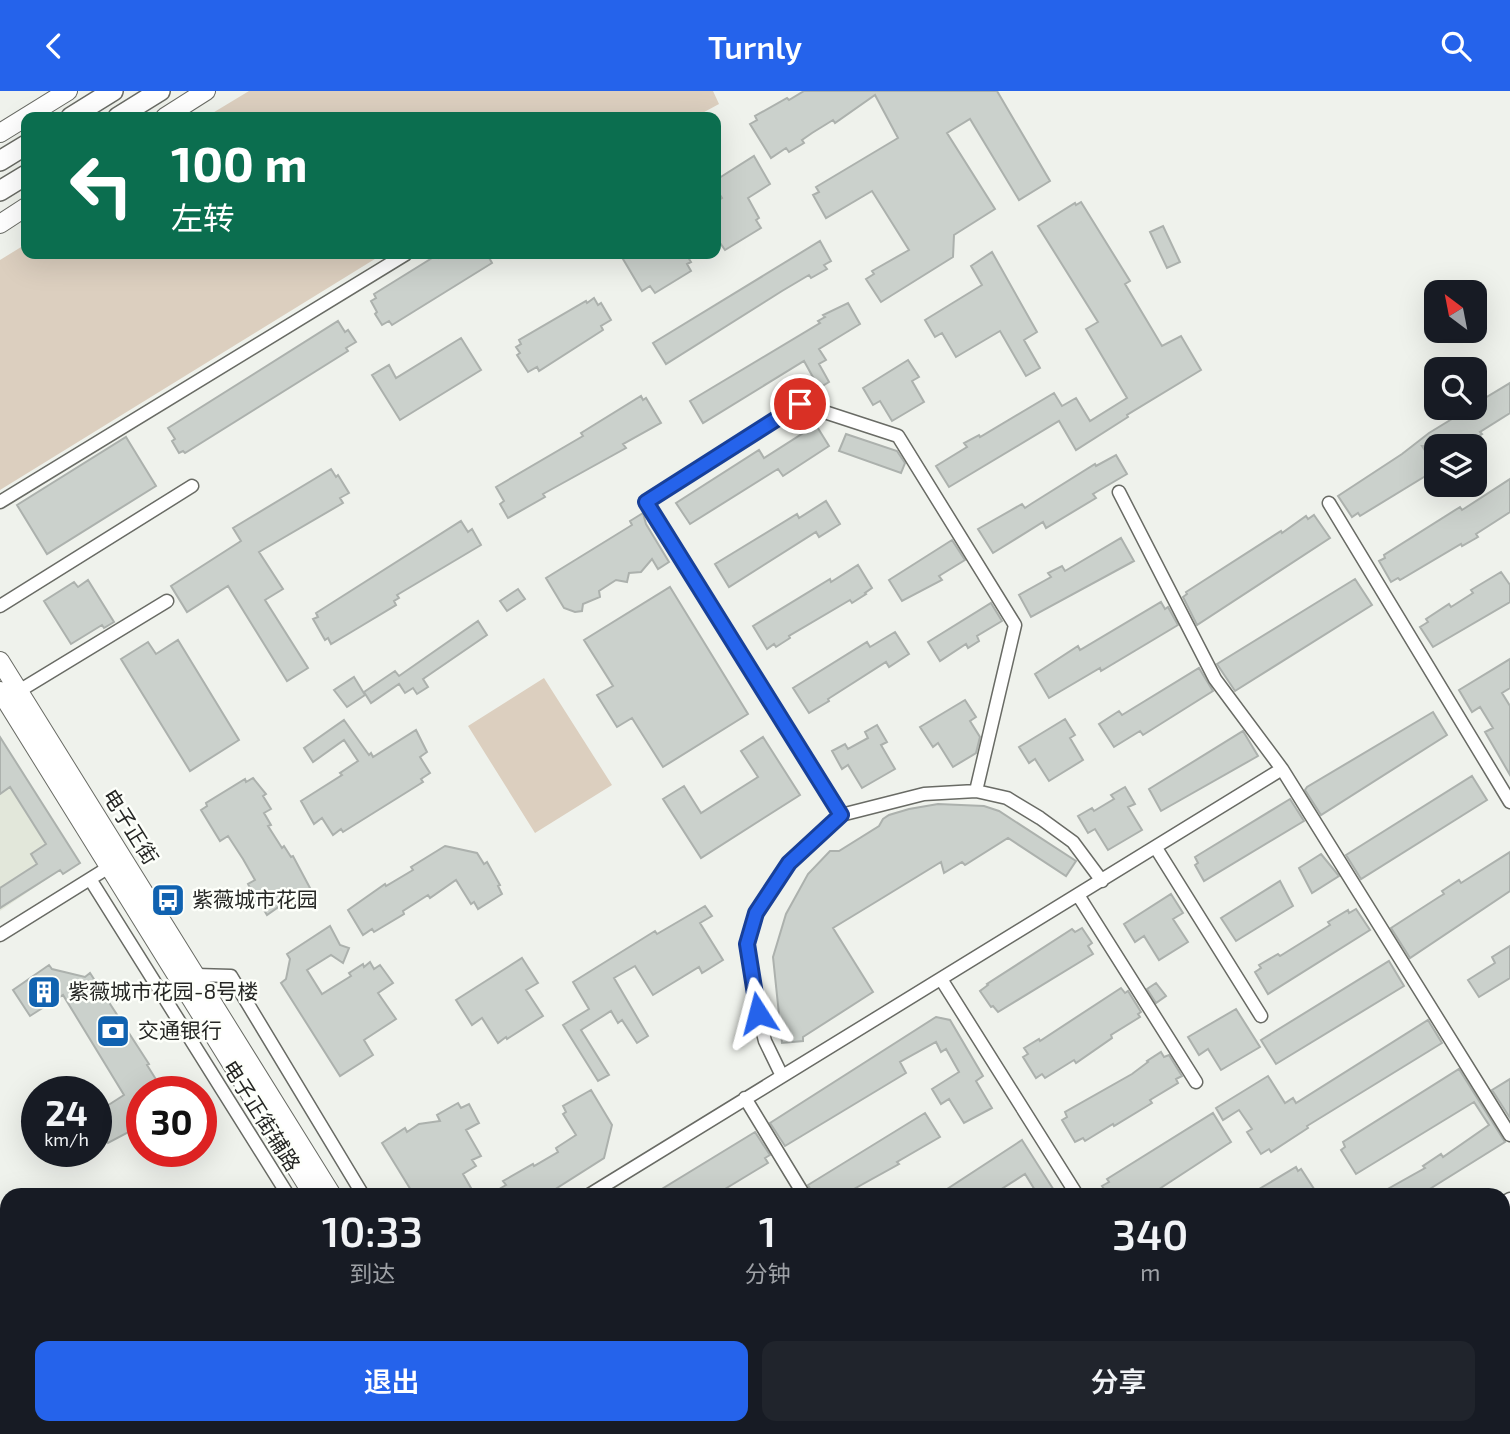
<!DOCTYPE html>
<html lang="zh">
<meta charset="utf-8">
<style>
body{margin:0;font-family:"Exo 2","Noto Sans SC",sans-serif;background:#20242c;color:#f1f3f6;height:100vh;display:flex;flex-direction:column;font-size:26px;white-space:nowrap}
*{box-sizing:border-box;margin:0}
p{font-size:23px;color:#9ea1a6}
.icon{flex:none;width:38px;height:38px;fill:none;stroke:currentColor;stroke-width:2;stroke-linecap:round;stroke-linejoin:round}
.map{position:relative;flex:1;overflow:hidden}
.details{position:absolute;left:0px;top:1097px;width:1510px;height:247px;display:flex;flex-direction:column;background:#171b24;border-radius:21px 21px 0 0;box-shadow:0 7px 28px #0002}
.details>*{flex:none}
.guide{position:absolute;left:21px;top:21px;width:700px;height:147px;border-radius:14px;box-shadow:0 7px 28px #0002;background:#0b6e4f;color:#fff;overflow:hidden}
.needle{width:46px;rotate:328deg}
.controls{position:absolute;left:1424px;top:189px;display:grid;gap:14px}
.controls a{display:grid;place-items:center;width:63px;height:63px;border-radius:14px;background:#171b24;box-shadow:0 7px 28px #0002;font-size:35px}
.speed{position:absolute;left:21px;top:985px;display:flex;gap:14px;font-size:35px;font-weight:700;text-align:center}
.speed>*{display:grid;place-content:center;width:91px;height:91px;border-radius:50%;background:#171b24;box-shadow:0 7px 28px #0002;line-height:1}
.speed small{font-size:18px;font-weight:400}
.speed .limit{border:10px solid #d22;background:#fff;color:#111}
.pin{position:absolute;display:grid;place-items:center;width:60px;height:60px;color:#fff;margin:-30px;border:4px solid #fff;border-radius:50%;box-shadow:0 2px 7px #0007}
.me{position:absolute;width:77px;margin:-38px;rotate:351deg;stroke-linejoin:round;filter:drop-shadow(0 0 5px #0008)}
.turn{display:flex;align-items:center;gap:24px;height:147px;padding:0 35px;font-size:32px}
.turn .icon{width:91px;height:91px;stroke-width:2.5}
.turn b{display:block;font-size:49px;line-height:60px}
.eta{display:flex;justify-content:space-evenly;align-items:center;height:119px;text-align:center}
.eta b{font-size:42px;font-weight:600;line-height:49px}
.button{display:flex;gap:14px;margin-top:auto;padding:14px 35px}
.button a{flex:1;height:80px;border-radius:14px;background:#2563eb;color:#fff;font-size:28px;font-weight:600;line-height:80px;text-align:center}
.button a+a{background:#20242c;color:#f1f3f6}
header{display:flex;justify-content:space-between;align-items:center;height:91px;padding:0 35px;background:#2563eb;color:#fff;font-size:32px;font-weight:600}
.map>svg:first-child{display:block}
</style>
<header><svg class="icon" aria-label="back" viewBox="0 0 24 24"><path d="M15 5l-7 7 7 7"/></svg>Turnly<svg class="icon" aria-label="search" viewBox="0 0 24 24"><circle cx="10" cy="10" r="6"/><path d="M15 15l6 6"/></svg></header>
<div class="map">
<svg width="1510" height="1343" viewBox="0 0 1510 1343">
<rect width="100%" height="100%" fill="#eff2ec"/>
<path fill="#e2e7da" d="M0 654 72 771 0 820Z
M1510 1200V1343H1285L1294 1337H1503V1204Z"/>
<path fill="#dccfbf" d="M249 0H713L719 13 695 26H206Z
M26 153V163H383L0 399V169Z
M544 587 612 694 535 742 468 635Z"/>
<path fill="#cbd1cc" stroke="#acb1ad" stroke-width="2" d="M804 0H997L1050 90 1019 109 970 28 947 42 995 118 954 144 953 166 881 211 866 188 874 183 872 180 909 159 872 100 826 127 813 104 819 101 816 96 898 47 875 4 835 32 833 29 812 42 802 49 804 52 789 61 786 57 771 67 750 33 757 29 755 25 787 7 789 9Z
M754 65 770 93 748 107 759 127 756 129 761 137 725 159 720 152 716 155V111L722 107 716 98V89Z
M1081 111 1130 190 1125 193 1162 255 1181 245 1201 279 1127 324 1128 326 1076 359 1059 330 949 396 936 375 967 356 964 352 979 344 980 346 1054 302 1062 315 1076 307 1090 330 1127 307 1086 238 1098 231 1038 135 1075 112 1076 114Z
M1163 135 1180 171 1167 177 1150 141Z
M820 150 831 170 824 174 827 178 811 187 809 184 782 200 666 273 653 252Z
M992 161 1037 241 1024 249 1040 277 1026 285 1000 240 956 266 942 242 935 246 925 229 982 194 971 175Z
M447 163H487L492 172 392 234 389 230 382 234 375 223 377 221 371 210 376 207 374 203 437 164 439 167Z
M620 163H686L691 171 687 173 691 180 655 202 650 195 642 200Z
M594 207 598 214 601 212 611 229 601 235 603 239 539 280 537 276 528 281 517 264 520 262 516 256 521 253 519 249 586 210 587 212Z
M848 212 860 233 819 258 826 269 819 273 829 291 819 297 804 270 703 332 690 310 820 232 818 230 825 226 823 224Z
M338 230 345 241 348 239 356 251 346 257 348 260 185 362 183 360 179 362 172 350 175 348 168 337Z
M461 247 481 279 400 329 372 284 389 274 396 287Z
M908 269 919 286 912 290 924 311 892 330 880 310 873 314 863 297Z
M1510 292V322L1480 341 1482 343 1468 352 1467 350 1458 355H1422L1437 378 1360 425 1358 422 1352 426 1338 405 1402 363 1429 342 1470 317H1475V313Z
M641 305 643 309 646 307 661 332 623 353 626 357 543 403 545 406 508 427 500 413 504 410 496 396 583 345 581 342Z
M816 334 829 355 783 385 778 378 773 381 690 433 676 412 759 359 764 367Z
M846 343 897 360 905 372 901 382 839 360Z
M126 346 156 395 47 463 17 414Z
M1116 364 1127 383 1093 403 1096 407 1046 437 1043 431 993 462 978 438 1022 413 1025 417 1031 413 1095 373 1096 375Z
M331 378 336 386 338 384 349 402 340 407 343 412 259 461 283 498 265 509 308 577 287 590 228 495 187 521 171 495 241 450 233 437Z
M1510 388V421L1476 443 1478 446 1462 455 1461 453 1400 489 1398 487 1391 491 1379 470 1385 467 1384 464 1460 416 1462 419Z
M826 410 840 433 819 446 816 441 729 496 715 473 797 423 799 427Z
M643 422 646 433 669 471 658 478 652 468 641 481 629 482 627 491 616 489 599 500 600 506 583 513 582 520 575 521 564 517 546 487 632 434 630 430Z
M1314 424 1330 447 1197 534 1183 506 1187 503 1186 501 1281 440 1282 442 1306 425 1308 428Z
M461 430 468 441 472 438 481 454 397 504 399 507 394 510 396 514 353 540 331 553 328 547 325 549 313 528 318 526 316 522Z
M1121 447 1134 470 1031 526 1019 504 1051 486 1048 482 1062 475 1065 480Z
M952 449 965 469 939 485 942 489 902 510 889 489Z
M858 474 872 497 865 502 866 503 852 512 850 509 789 545 790 547 776 556 774 553 767 558 753 535 830 488 831 491Z
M1501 481 1510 494V511L1433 556 1420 536 1428 531 1426 528 1449 513 1451 516 1473 502 1471 499Z
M1355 488 1372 514 1235 600 1217 573Z
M88 489 114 531 104 537 102 534 71 553 44 510 74 491 78 496Z
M670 496 748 623 663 676 632 627 617 636 597 604 613 595 584 549Z
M518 498 525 508 507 520 500 510Z
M1161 511 1165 518 1168 516 1178 534 1101 580 1100 577 1049 607 1035 583 1078 555 1080 559Z
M991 512 1002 530 977 545 979 550 968 557 966 553 940 570 928 551Z
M478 530 487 544 423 588 428 596 417 603 413 597 405 602 399 593 371 612 364 601 395 580 399 585Z
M895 541 909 563 889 576 886 571 828 608 829 610 809 622 793 597 867 551 870 556Z
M178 549 239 649 190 680 121 568 148 551 156 563Z
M1510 568V597L1502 602 1510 615V684L1485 641 1493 637 1480 616 1472 621 1459 599Z
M1199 577 1213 600 1143 644 1140 640 1114 656 1099 633 1119 620 1122 624Z
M354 586 365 604 347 616 334 599Z
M965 609 976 626 970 630 980 646 976 662 953 676 938 652 933 656 920 636Z
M1433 621 1447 644 1321 724 1305 699 1307 696Z
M1065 628 1075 644 1070 647 1083 669 1049 690 1035 668 1029 672 1019 656Z
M344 629 369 664 371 662 373 666 416 639 427 661 420 666 430 682 421 688 423 691 343 741 341 738 333 744 322 727 314 733 301 710 342 684 340 682 358 670 344 649 313 671 304 657Z
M877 634 887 651 881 654 895 678 862 697 848 674 842 678 832 660 845 653 848 658 868 647 865 641Z
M1243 640 1258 665 1161 720 1149 698Z
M0 646 80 772 63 783 60 779 0 817V797L37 773 31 763 46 753 10 696 0 703Z
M763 646 800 704 701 767 663 708 684 695 701 722 758 686 741 660Z
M1472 685 1487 709 1361 788 1346 764Z
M253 687 266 703 263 705 271 718 264 722 271 734 268 735 282 757 284 755 291 766 293 765 310 797 306 800 308 803 297 810 282 818 280 815 267 824 261 814 259 816 249 800 251 799 248 793 255 789 243 768 228 745 220 750 201 719 207 715 206 712 245 688 246 691Z
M1125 696 1135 713 1128 716 1142 739 1108 759 1095 738 1088 742 1078 725 1092 717 1094 720 1114 708 1111 704Z
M1290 708 1304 730 1204 790 1195 774 1198 772 1195 766Z
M938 713 984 715 999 720 1076 770 1066 785 1008 747 965 774 962 771 944 782 941 771 879 809 833 837 873 901 803 946V950L782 952 773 866 786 823 808 783 830 760H839L879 735 883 728 889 724 909 718Z
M445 755 477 762 484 773 487 771 500 794 498 795 502 803 478 818 474 811 471 813 456 789 430 807 428 804 403 820 404 823 374 841 372 838 363 844 348 819 385 793 386 795 413 779 411 776Z
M1510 761V800L1410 867 1391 837 1439 806 1444 803 1442 800 1459 789 1461 792Z
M1321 763 1339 785 1312 802 1299 777Z
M1280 790 1293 815 1236 850 1221 827Z
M1171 803 1183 822 1173 828 1188 851 1159 869 1144 845 1135 851 1124 833Z
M705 815 712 825 700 832 723 869 702 882 699 876 653 904 635 875 614 887 648 945 637 952 622 929 618 932 611 920 581 939 609 984 598 990 563 934 589 918 573 891 655 840 657 843Z
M1356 818 1370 839 1268 903 1255 881 1261 877 1259 874 1278 863 1280 865 1330 834 1328 831 1348 819 1349 822Z
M330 835 340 854 349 857 343 872 331 864 307 879 322 903 351 885 349 882 363 873 364 876 370 871 374 878 380 874 393 892 378 902 396 928 364 949 373 964 340 985 281 892 286 888 290 868 287 863Z
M1082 837 1092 852 1088 855 1093 863 998 921 993 915 991 916 980 900 988 894 987 893 1072 838 1075 841Z
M1510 855V887L1479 906 1468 889 1495 872 1492 866Z
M522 867 538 892 526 899 543 925 507 948 506 946 498 952 482 927 472 934 456 909Z
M1389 870 1404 895 1276 973 1261 949Z
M49 874 52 878 85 886 90 882 149 973 147 974 157 990 151 993 149 1001H142V1034L108 1052 96 1034V1022L124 1004 63 904 30 925 13 899Z
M1156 892 1166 905 1156 912 1147 898Z
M1121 897 1125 902 1128 900 1141 921 1138 923 1140 926 1111 944 1112 947 1076 972 1074 969 1045 987 1042 983 1036 987 1023 966 1028 963 1024 957 1039 948 1040 950Z
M1236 918 1260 956 1221 979 1208 958 1199 964 1188 946Z
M936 926 950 929 983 985 976 990 992 1017 964 1032 949 1008 941 1013 932 998 959 981 946 958 941 961 936 951 900 971 906 982 785 1055 770 1032Z
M1428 929 1442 952 1307 1035 1308 1037 1271 1061 1269 1058 1261 1063 1247 1041 1252 1038 1239 1019 1223 1029 1216 1017 1268 985 1285 1012 1293 1007 1296 1012Z
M1161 961 1164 966 1169 964 1182 985 1176 988 1178 992 1150 1009 1152 1012 1114 1035 1113 1033 1085 1050 1083 1047 1075 1051 1062 1029 1067 1026 1065 1021 1132 983 1148 971 1147 970Z
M1459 978 1505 1051 1420 1104H1377L1425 1077 1423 1075 1441 1063 1443 1066 1489 1034 1474 1011 1356 1083 1341 1059 1345 1056 1343 1051Z
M1510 988V1027L1492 999Z
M591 999 612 1034 604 1067 546 1104H489L506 1094 503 1090 533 1073 534 1075 558 1061 556 1057 576 1044 563 1023 566 1021 563 1015Z
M458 1012 461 1017 469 1013 479 1032 466 1039 481 1065 472 1069 476 1075 463 1083 475 1104H414L382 1052 405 1037 407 1041 419 1033 440 1030 437 1024Z
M925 1022 940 1046 897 1071 899 1073 843 1104H813L808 1094Z
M1213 1022 1231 1051 1150 1104H1108L1102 1095 1109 1091 1107 1088Z
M755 1041 770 1064 765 1067 768 1072 753 1081 715 1104 710 1100 703 1104H652Z
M1022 1049 1057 1104H1038L1025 1083 992 1104H938Z
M1296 1076 1298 1080 1301 1078 1318 1104H1249Z"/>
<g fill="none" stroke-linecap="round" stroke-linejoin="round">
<g stroke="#696b65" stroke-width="15">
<path id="minor" d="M1119 401 1215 588 1282 678 1510 1044
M0 411 406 163
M1329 412 1510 711
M0 515 192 395
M19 600 167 510
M841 724 646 411 800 313 898 345 1015 534 976 700
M1156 757 1261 925
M90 788 288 1104
M1078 804 1196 991
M0 844 114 773
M196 884 231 885 363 1104
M941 888 1077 1104
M782 985 765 950 758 922 747 853 756 822 789 772 841 724 924 703 976 700 1007 707 1040 727 1073 751 1102 790
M745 1007 804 1104
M589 1104 1282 678
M1503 1112 1510 1108
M1503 1191 1510 1186
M434 1337 438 1343
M506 1337 510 1343
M336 1343 345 1337
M1130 1343 1140 1337
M1257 1343 1266 1337"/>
</g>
<g stroke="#696b65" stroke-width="20">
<path id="secondary" d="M165 26 206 0
M0 42 68 0
M0 133 26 116
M0 570 332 1104
M0 600 313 1104
M458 1337 462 1343
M480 1337 484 1343"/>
</g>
<g stroke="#696b65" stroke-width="22">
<path id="primary" d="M71 26 113 0
M118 26 160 0
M0 70 26 54
M0 100 26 84
M1503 1133 1510 1128
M1503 1165 1510 1160
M1165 1343 1175 1337
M1218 1343 1228 1337"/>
</g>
<use href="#minor" stroke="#fff" stroke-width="12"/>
<use href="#secondary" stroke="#fff" stroke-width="18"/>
<use href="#primary" stroke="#fff" stroke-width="19"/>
</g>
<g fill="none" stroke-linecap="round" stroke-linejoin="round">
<g stroke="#184099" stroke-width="18">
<path id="route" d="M758 922 747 853 756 822 789 772 841 724 646 411 800 313"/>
</g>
<use href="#route" stroke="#2563eb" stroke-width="12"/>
</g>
<defs>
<g id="bus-square" transform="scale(1.75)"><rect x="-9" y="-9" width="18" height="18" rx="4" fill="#1062b0" stroke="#fdfffa"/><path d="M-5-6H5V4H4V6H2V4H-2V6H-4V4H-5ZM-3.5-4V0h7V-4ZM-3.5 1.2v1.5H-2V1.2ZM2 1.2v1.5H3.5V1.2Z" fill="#fff"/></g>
<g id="building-square" transform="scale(1.75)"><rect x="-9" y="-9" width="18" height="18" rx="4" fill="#1062b0" stroke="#fdfffa"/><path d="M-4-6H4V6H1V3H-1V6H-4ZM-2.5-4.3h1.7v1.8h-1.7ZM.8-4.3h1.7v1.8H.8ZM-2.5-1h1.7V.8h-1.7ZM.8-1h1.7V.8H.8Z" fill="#fff"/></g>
<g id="bank-square" transform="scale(1.75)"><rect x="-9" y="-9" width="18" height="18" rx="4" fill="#1062b0" stroke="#fdfffa"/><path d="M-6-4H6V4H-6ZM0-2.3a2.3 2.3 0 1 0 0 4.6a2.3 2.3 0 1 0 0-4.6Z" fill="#fff"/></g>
</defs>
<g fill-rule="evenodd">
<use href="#bus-square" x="168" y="809"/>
<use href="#building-square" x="44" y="901"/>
<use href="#bank-square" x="113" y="940"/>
</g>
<g text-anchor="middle" stroke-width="5" stroke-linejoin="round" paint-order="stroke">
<g font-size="21" fill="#262725" stroke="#fdfffa">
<text transform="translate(130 736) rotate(58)" y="7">电子正街</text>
<text transform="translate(261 1025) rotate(58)" y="7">电子正街辅路</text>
</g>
<g font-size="21" fill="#262725" stroke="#fdfffa" text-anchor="start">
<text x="192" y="816">紫薇城市花园</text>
<text x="68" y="908">紫薇城市花园-8号楼</text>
<text x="138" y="947">交通银行</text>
</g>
</g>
</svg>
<div class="controls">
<a><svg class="needle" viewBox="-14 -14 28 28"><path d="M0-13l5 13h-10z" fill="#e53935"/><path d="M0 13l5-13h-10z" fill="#9ea1a6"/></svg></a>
<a><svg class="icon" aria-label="search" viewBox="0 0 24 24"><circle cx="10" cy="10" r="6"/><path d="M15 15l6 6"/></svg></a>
<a><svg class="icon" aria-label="layers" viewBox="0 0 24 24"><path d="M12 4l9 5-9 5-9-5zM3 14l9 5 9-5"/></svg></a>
</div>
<div class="speed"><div>24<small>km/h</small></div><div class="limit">30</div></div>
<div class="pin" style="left:800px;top:313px;background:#d93025"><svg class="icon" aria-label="arrive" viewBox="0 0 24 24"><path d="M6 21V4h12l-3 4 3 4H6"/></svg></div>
<svg class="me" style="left:758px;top:922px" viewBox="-20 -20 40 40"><path d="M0-17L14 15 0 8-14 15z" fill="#2563eb" stroke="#fff" stroke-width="4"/></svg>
<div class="guide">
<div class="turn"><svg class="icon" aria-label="left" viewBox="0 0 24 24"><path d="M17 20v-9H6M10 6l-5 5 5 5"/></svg><div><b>100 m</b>左转</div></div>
</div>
<section class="details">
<div class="eta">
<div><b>10:33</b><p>到达</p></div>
<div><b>1</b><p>分钟</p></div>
<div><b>340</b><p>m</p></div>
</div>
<div class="button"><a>退出</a><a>分享</a></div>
</section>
</div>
